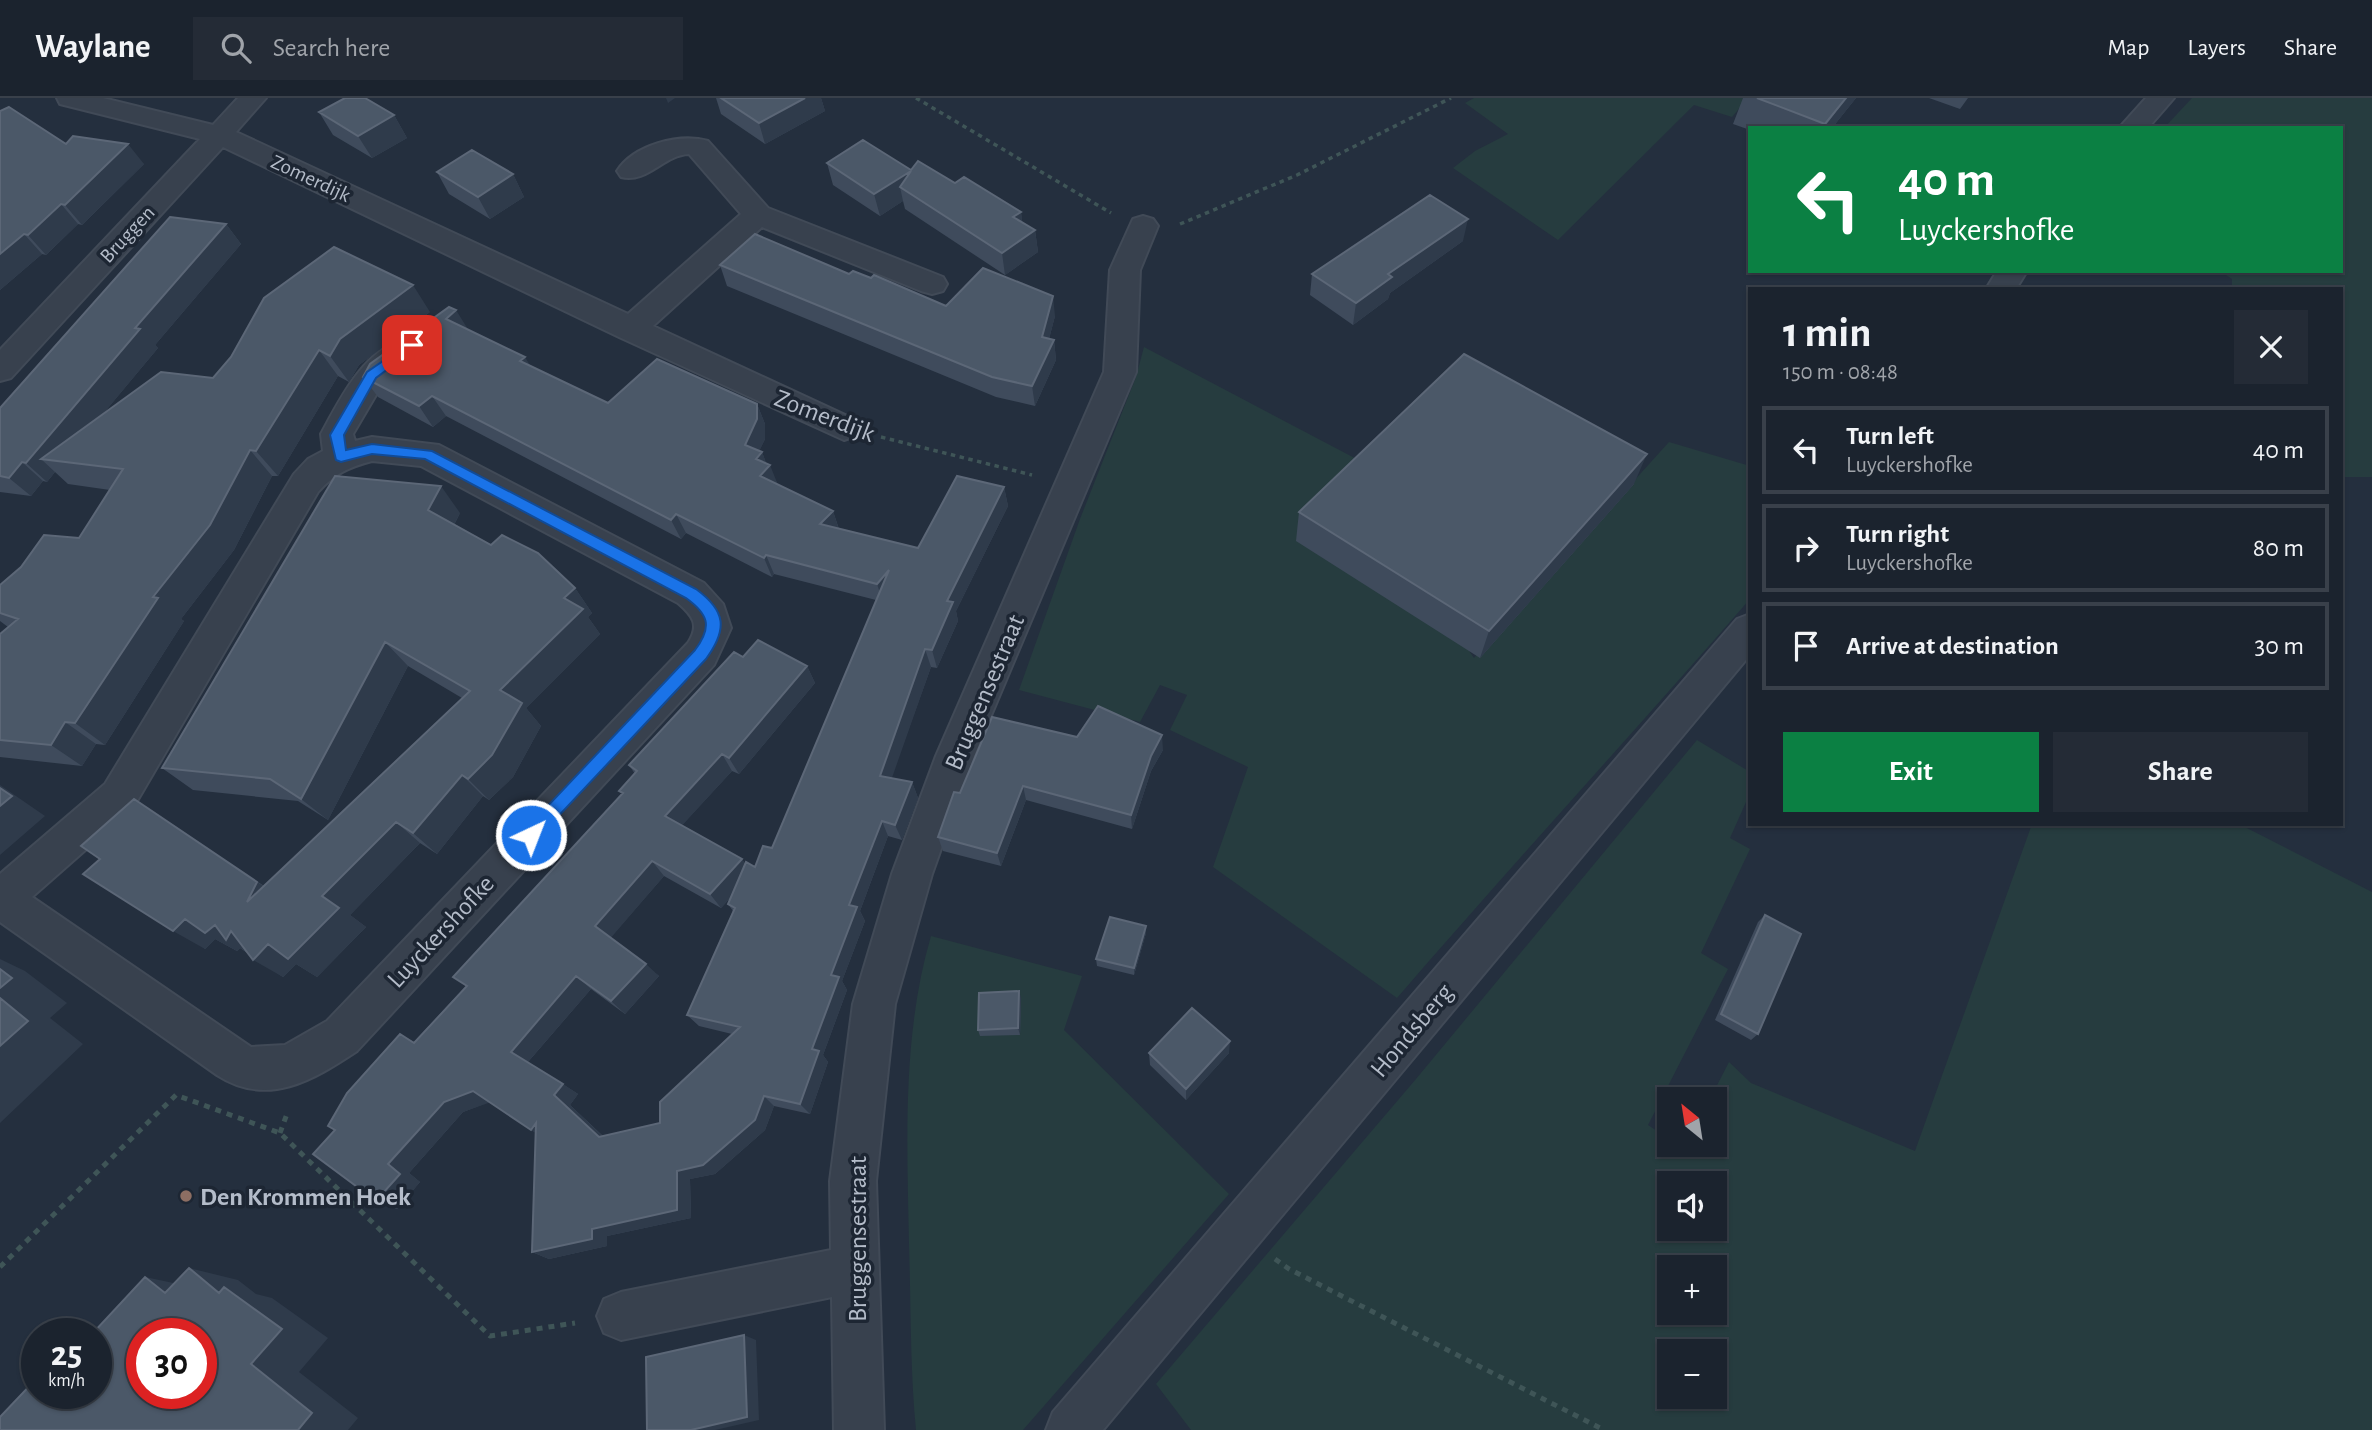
<!DOCTYPE html>
<meta charset="utf-8">
<style>
body{margin:0;font-family:"Alegreya Sans",sans-serif;background:#242b36;color:#f1f3f6;height:100vh;display:flex;flex-direction:column;font-size:26px;white-space:nowrap}
*{box-sizing:border-box;margin:0}
p{font-size:23px;color:#a0a4aa}
.icon{flex:none;width:38px;height:38px;fill:none;stroke:currentColor;stroke-width:2;stroke-linecap:round;stroke-linejoin:round}
.map{position:relative;flex:1;overflow:hidden}
.sheet{position:absolute;left:1748px;top:189px;width:595px;height:539px;display:flex;flex-direction:column;background:#1b232e;border-radius:0px;box-shadow:0 2px 5px #0004,0 0 0 2px #39404a}
.sheet>*{flex:none}
.hud{position:absolute;left:1748px;top:28px;width:595px;height:147px;border-radius:0px;box-shadow:0 2px 5px #0004,0 0 0 2px #39404a;background:#0b8043;color:#fff;overflow:hidden}
.needle{width:46px;rotate:330deg}
.fabs{position:absolute;left:1657px;top:989px;display:grid;gap:14px}
.fabs a{display:grid;place-items:center;width:70px;height:70px;border-radius:0px;background:#1b232e;box-shadow:0 2px 5px #0004,0 0 0 2px #39404a;font-size:35px}
.speed{position:absolute;left:21px;top:1220px;display:flex;gap:14px;font-size:35px;font-weight:700;text-align:center}
.speed>*{display:grid;place-content:center;width:91px;height:91px;border-radius:50%;background:#1b232e;box-shadow:0 2px 5px #0004,0 0 0 2px #39404a;line-height:1}
.speed small{font-size:18px;font-weight:400}
.speed .limit{border:10px solid #d22;background:#fff;color:#111}
.pin{position:absolute;display:grid;place-items:center;width:60px;height:60px;color:#fff;margin:-30px;border-radius:14px;box-shadow:0 4px 10px #0006}
.me{position:absolute;width:77px;margin:-38px;rotate:43deg;stroke-linejoin:round;filter:drop-shadow(0 0 5px #0008)}
.turn{display:flex;align-items:center;gap:24px;height:147px;padding:0 35px;font-size:32px}
.turn .icon{width:91px;height:91px;stroke-width:2.5}
.turn b{display:block;font-size:49px;line-height:60px}
.round{display:grid;place-items:center;flex:none;width:74px;height:74px;border-radius:0px;background:#242b36}
.head{display:flex;align-items:center;justify-content:space-between;height:119px;padding:0 35px}
h1{font-size:42px;font-weight:700;line-height:52px}
.action{display:flex;gap:14px;margin-top:auto;padding:14px 35px}
.action a{flex:1;height:80px;border-radius:0px;background:#0b8043;color:#fff;font-size:28px;font-weight:700;line-height:80px;text-align:center}
.action a+a{background:#242b36;color:#f1f3f6}
ul{padding:0;list-style:none}
li{display:flex;align-items:center;gap:21px;height:88px;margin:0 14px 10px;padding:0 21px;border:4px solid #39404a;border-radius:0px}
li div{flex:1}
li b{display:block;font-size:26px}
li em{font-style:normal}
header{display:flex;align-items:center;gap:42px;box-sizing:border-box;height:98px;padding:0 35px;background:#1b232e;border-bottom:2px solid #39404a}
header strong{font-size:33px}
nav{display:flex;gap:38px;margin-inline-start:auto;font-size:24px}
.search{width:490px;height:63px;background:#242b36;display:flex;align-items:center;gap:18px;box-sizing:border-box;padding:0 24px;border-radius:0px;color:#a0a4aa;font-size:26px}
.map>svg:first-child{display:block}
</style>
<header>
<strong>Waylane</strong>
<div class="search"><svg class="icon" aria-label="search" viewBox="0 0 24 24"><circle cx="10" cy="10" r="6"/><path d="M15 15l6 6"/></svg>Search here</div>
<nav><a>Map</a><a>Layers</a><a>Share</a></nav>
</header>
<div class="map">
<svg width="2372" height="1332" viewBox="0 0 2372 1332">
<rect width="100%" height="100%" fill="#242f3e"/>
<path fill="#263c3f" fill-rule="evenodd" d="M1474 0H1748L1732 19 1694 7 1558 142 1453 70 1475 53 1508 36 1465 5Z
M2192 0H2372V379H2342V191H2232V181L2220 173H2342V30H2164Z
M1144 249 1366 366 1461 541 1474 560 1669 344 1750 368V501C1633 635 1513 766 1397 900L1213 769 1248 669 1170 632 1187 597 1160 587 1140 624 1019 592 1080 421 1136 279Z
M1697 642 1750 674V695L1730 740 1750 751 1701 855 1728 871 1648 1027 1669 1041 1670 1046 1679 1047 1684 1050 1687 1047 1715 1046V1001H1710L1729 964 1751 985 1915 1053 2032 726H2239L2372 794V1332H1191L1156 1286 1416 981ZM1715 1085V1130H1670V1085ZM1715 1169V1214H1670V1169ZM1670 1253H1715V1298H1670Z
M931 838 1082 878 1064 932 1229 1096 1023 1332H916C910 1270 911 1208 909 1146 907 1044 902 936 931 838Z"/>
<g fill="none" stroke-linecap="round" stroke-linejoin="round">
<g stroke="#414a57" stroke-width="4">
<path id="minor" d="M57 0H103L213 27 238 0H266L236 34 628 216 741 116 689 56C663 57 647 86 621 79L617 73C634 47 679 35 708 43L768 110 943 179 947 186 943 193 932 196 921 193 762 129 653 228 856 322 860 330 856 338 844 342 619 239 223 49 11 280 0 283V252L200 41 60 6Z
M2146 0H2174L2148 30H2119Z
M1143 118 1153 121 1158 128 1140 172 1136 274 974 658 932 776 895 906 876 1083 884 1332H834L832 1199 621 1242 604 1235 597 1218 604 1201 621 1194 831 1152 830 1083 853 906 892 776 936 658 1104 274 1110 172 1133 121Z
M1997 173H2027L2016 191H1986Z
M406 240 417 243 422 251 417 259 383 285 353 336 355 343 372 339 439 347 704 485 723 506 731 530 714 567 357 953C313 982 268 1010 217 977L0 824V776L105 686 294 376 308 361 323 353 321 336C341 299 363 253 406 240ZM372 363 421 368 678 505C693 518 700 527 688 545L327 923 285 947 251 949 32 799 133 710 318 394C334 376 349 369 372 363Z
M1750 516V557L1103 1332H1046L1053 1314 1737 521Z"/>
</g>
<path stroke="#3f5557" stroke-width="3.5" stroke-dasharray="4.5 4.5" stroke-linecap="butt" d="M916 0 1111 115
M1180 126 1297 77 1451 0
M881 339 1032 377"/>
<path stroke="#3f5557" stroke-width="5" stroke-dasharray="6 6" stroke-linecap="butt" d="M280 1035 288 1013
M1275 1161 1289 1171 1604 1332
M0 1169 176 997 280 1035 490 1238 575 1225"/>
<use href="#minor" fill="#38414e" fill-rule="evenodd"/>
</g>
<path fill="#3f4b5c" fill-rule="evenodd" d="M716 0H821L825 13 765 46 721 16Z
M1743 0H1856L1832 30H1750V32L1733 26Z
M1929 0H1968L1960 11Z
M0 13 66 46 144 66 82 127 78 126 46 157 42 156 0 192Z
M319 14 394 17 407 40 372 60 333 37Z
M827 65 911 72 955 85 1021 114 1022 124 1035 132 1038 154 1005 177 905 111 903 103 880 118 833 87Z
M437 74 513 76 524 99 490 121 449 96Z
M226 126 241 146 155 247 158 250 102 317 213 280 430 214 359 267 349 284 338 278 278 378H272L234 452 181 521 184 523 105 647 96 646 82 668 0 659V536L8 529 0 523V487L79 440 110 392 68 386 55 374 47 384 43 383 31 398 0 394V310Z
M1463 143 1390 195 1388 201 1353 227 1310 197 1312 176Z
M720 167 849 176 871 180 946 208 1055 218 1049 241 1054 242 1056 262 1035 308 996 299 727 188Z
M468 231 531 269 608 305 757 306 765 326V341L759 353 762 354 766 365 778 387 833 413 839 431 918 450 1004 389 1008 408 956 513 958 523 937 570 931 569 891 680 912 684 918 700 902 742 888 738 860 813 865 823 842 883 847 892 823 957 828 964 810 1016 774 1008 765 1032 715 1076 690 1081 691 1120 607 1138V1148L549 1161 532 1154 536 1035 489 1004 463 1014 409 1075 420 1084 397 1111 376 1103 335 1032 400 936 414 944 466 888 622 696 619 693 635 676 629 667 743 559 807 568 815 585 739 676 732 673 682 727 742 761 745 766 755 769 772 750 876 502 774 476 772 479 686 435 681 441 446 318 433 329 378 299 363 279ZM664 778 721 810 730 800 728 806 733 813 687 917 699 928 732 936 660 1025 603 1038 570 1007 578 996 528 964 591 891 625 916 659 878 610 840Z
M1634 386 1480 560 1296 443 1299 414Z
M460 415 454 427 575 490 592 515 588 519 600 536 526 610 541 628 513 679 489 702 483 698 437 756 420 745 350 817 366 829 317 879 296 866 283 879 240 850 237 853 215 841 205 851 100 761 134 701 264 788 462 600 408 568 328 722 298 703 193 692 162 670Z
M1077 639 1163 652 1151 673 1132 731 1026 702 1001 768 943 753 938 739 960 695Z
M1765 817 1758 936 1751 942 1715 922 1758 824Z
M1146 828V835L1134 877 1097 868 1096 861Z
M1021 900 1020 937 980 938 978 932Z
M1149 955H1229L1186 1002 1150 967Z"/>
<path fill="#2f3b4b" d="M666 0H675L668 5Z
M805 0H821L825 13 765 46 759 25Z
M1846 0H1856L1832 30H1824Z
M394 17 407 40 372 60 358 38Z
M128 46 144 66 82 127 65 107Z
M911 73 900 89 903 103 880 118 874 96Z
M513 76 524 99 490 121 478 99Z
M61 106 78 126 46 157 28 137Z
M1021 114 1024 136 1013 119Z
M1468 121 1463 143 1390 195 1388 201 1353 227 1356 205 1388 176Z
M226 126 241 146 155 247 158 250 63 364 41 361 55 374 47 384 26 365 135 230Z
M1035 132 1038 154 1005 177 1002 155Z
M24 136 42 156 0 192V156Z
M413 187 430 214 359 267 349 284 330 258 340 241Z
M1053 198 1055 218 1044 260 1042 239Z
M456 212 469 233 446 221Z
M1054 242 1056 262 1035 308 1032 288Z
M319 252 338 278 278 378 256 353Z
M525 259 537 279 520 263Z
M432 298 446 318 433 329 419 308Z
M757 306 765 326V341L756 360 762 354 768 370 770 367 778 387 760 378 745 347Z
M250 352 272 378 234 452 181 521 184 523 105 647 75 625 153 499Z
M1647 356 1634 386 1480 560 1489 533Z
M22 364 43 383 31 398 9 380Z
M441 388 460 415 448 439 428 412Z
M1004 389 1008 408 956 513 958 523 937 570 932 552 947 503Z
M833 413 839 432 820 426Z
M676 416 686 435 681 441 671 422Z
M766 457 774 476 772 479 764 460Z
M889 472 883 504 877 486Z
M575 490 592 515 588 519 600 536 526 610 541 628 513 679 489 702 468 681 500 592 564 500Z
M385 544 408 568 328 722 301 701Z
M925 551 931 569 887 694 880 678Z
M807 568 815 585 739 676 729 660Z
M65 624 96 646 82 668 51 647Z
M1162 637 1163 652 1151 673 1132 731 1131 717 1151 658Z
M722 656 732 673 677 733 665 718Z
M462 677 483 698 437 756 413 735Z
M912 684 918 700 902 742 895 727Z
M0 687 45 718 0 757Z
M1023 688 1026 702 1001 768 997 755Z
M882 723 888 738 860 813 865 823 842 883 847 892 823 957 828 964 810 1016 800 1006 812 951 849 807Z
M396 724 420 745 350 817 366 829 317 879 296 866 283 879 253 862 256 859 240 850 237 853 215 841 205 851 173 833 185 821 215 827 268 846 322 798Z
M742 761 752 776 721 810 710 796Z
M652 763 664 778 609 842 595 828Z
M257 784 286 803 247 804Z
M1146 828V835L1134 877V870Z
M0 861 25 873 67 905 50 920 83 946 0 1025Z
M646 866 659 878 625 916 611 903Z
M576 878 591 891 527 965 511 954Z
M1019 893 1021 900 1020 937 1018 930Z
M1230 943 1229 955 1186 1002V991Z
M563 986 578 996 570 1007 613 1048 599 1039 554 997Z
M473 993 491 1004 463 1014 409 1075 420 1084 397 1111 376 1103 388 1066 444 1004Z
M764 998 774 1008 765 1032 715 1076 690 1081 691 1120 607 1138V1148L549 1161 532 1154 592 1131Z
M536 1025 547 1042 531 1032Z
M189 1170 238 1182 256 1196 272 1200 328 1240 299 1274 358 1320 348 1332H298L251 1266 219 1195Z
M145 1179 197 1190 165 1195Z
M744 1237 756 1242 759 1322 715 1332H691Z"/>
<path fill="#4b5868" stroke="#5c6777" stroke-width="2" fill-rule="evenodd" d="M345 0H365L394 17 358 38 319 14Z
M721 0H805L759 25Z
M1757 0H1846L1825 26Z
M9 9 66 46 73 38 128 46 65 107 61 106 28 137 24 136 0 156V13Z
M863 42 911 72 918 63 955 85 964 79 1021 114 1013 119 1035 132 1002 155 900 89 911 73 874 96 827 65Z
M472 52 513 76 478 99 437 74Z
M1430 97 1468 121 1388 176 1392 179 1356 205 1312 176Z
M170 119 226 126 135 230 140 231 26 365 22 364 9 380 0 378V310Z
M755 136 849 176 853 173 871 180 874 177 946 208 983 170 1053 198 1042 239 1054 242 1032 288 992 279 720 167Z
M334 149 413 187 340 241 330 258 319 252 256 353 250 352 210 427 153 499 158 500 75 625 65 624 51 647 0 642V536L18 521 0 515V487L21 469 44 437 79 440 123 371 41 361 161 274 213 280 231 259 264 200Z
M449 209 456 212 446 221 525 259 520 263 608 305 657 261 757 306V321L745 347 762 354 756 361 770 367 760 378 833 413 820 426 918 450 957 378 1004 389 947 503 953 504 932 552 925 551 880 678 912 684 895 727 882 723 849 807 857 809 831 877 839 879 812 951 819 953 800 1006 764 998 755 1022 703 1067 677 1073V1112L592 1131V1141L532 1154 536 1025 531 1032 473 993 444 1004 388 1066 400 1076 376 1103 313 1056 335 1032 328 1028 347 995 400 936 414 945 467 888 453 879 623 695 619 693 637 673 629 667 734 554 743 559 758 542 807 568 729 660 722 656 665 718 742 761 710 796 652 763 595 828 646 866 611 903 576 878 511 954 563 986 554 997 599 1039 660 1025V1004L740 929 687 917 735 810 728 806 746 764 755 769 763 748 772 750 889 472 877 486 766 457 764 460 676 416 671 422 432 298 419 308 363 279 370 266Z
M1464 256 1647 356 1489 533 1299 414Z
M335 378 441 388 428 412 491 447 502 437 538 455 575 490 564 500 583 511 500 592 522 605 492 657 468 681 462 677 413 735 396 724 322 798 339 810 288 861 268 846 253 862 231 833 226 842 215 827 205 835 185 821 173 833 83 776 100 761 81 748 134 701 257 784 247 804 470 593 385 544 301 701 270 681 162 670Z
M1098 608 1162 637 1151 658 1131 717 1023 688 997 755 938 739 954 694 960 695 992 619 1077 639Z
M0 690 12 698 0 708Z
M1765 817 1801 836 1758 936 1721 916Z
M1110 819 1146 828 1134 870 1096 861Z
M0 871 12 880 0 890Z
M1019 893 1018 930 978 932 979 895Z
M0 900 28 923 0 948Z
M1192 910 1230 943 1186 991 1149 955Z
M189 1170 219 1195 224 1189 282 1231 251 1266 312 1315 298 1332H0V1319L37 1280V1295H96V1236H92L145 1179 165 1195ZM142 1236H201V1295H142Z
M744 1237 747 1319 691 1332H647L646 1259Z"/>
<path fill="#1a73e8" stroke="#114b97" stroke-width="2" d="M412 243 418 247 416 250 376 280 344 337 346 352 372 346 432 353 696 491C726 513 728 531 706 561L536 742 531 744 525 742 522 737 525 732 695 552C713 528 708 516 686 500L425 361 372 356 341 364 336 362 330 337 367 274Z"/>
<circle fill="#8d6e63" stroke="#1d2633" stroke-width="2.5" cx="186" cy="1098" r="7"/>
<g text-anchor="middle" stroke-width="7" stroke-linejoin="round" paint-order="stroke">
<g font-size="21" fill="#b4bcc9" stroke="#1d2633">
<text transform="translate(311 80) rotate(25)" y="7">Zomerdijk</text>
<text transform="translate(127 136) rotate(-47)" y="7">Bruggen</text>
</g>
<g font-size="26" fill="#b4bcc9" stroke="#1d2633">
<text transform="translate(825 317) rotate(21)" y="9">Zomerdijk</text>
<text transform="translate(984 594) rotate(-67)" y="9">Bruggensestraat</text>
<text transform="translate(440 833) rotate(-47)" y="9">Luyckershofke</text>
<text transform="translate(1411 932) rotate(-50)" y="9">Hondsberg</text>
<text transform="translate(857 1141) rotate(-90)" y="9">Bruggensestraat</text>
</g>
<g font-size="26" font-weight="bold" fill="#b4bcc9" stroke="#1d2633" text-anchor="start">
<text x="200" y="1107">Den Krommen Hoek</text>
</g>
</g>
</svg>
<div class="fabs">
<a><svg class="needle" viewBox="-14 -14 28 28"><path d="M0-13l5 13h-10z" fill="#e53935"/><path d="M0 13l5-13h-10z" fill="#a0a4aa"/></svg></a>
<a><svg class="icon" aria-label="sound" viewBox="0 0 24 24"><path d="M4 9h4l5-4v14l-5-4H4zM17 9q2 3 0 6"/></svg></a>
<a>+</a>
<a>−</a>
</div>
<div class="speed"><div>25<small>km/h</small></div><div class="limit">30</div></div>
<div class="pin" style="left:412px;top:247px;background:#d93025"><svg class="icon" aria-label="arrive" viewBox="0 0 24 24"><path d="M6 21V4h12l-3 4 3 4H6"/></svg></div>
<svg class="me" style="left:531px;top:737px" viewBox="-20 -20 40 40"><circle r="17" fill="#1a73e8" stroke="#fff" stroke-width="3"/><path d="M0-11L8 9 0 5-8 9z" fill="#fff"/></svg>
<div class="hud">
<div class="turn"><svg class="icon" aria-label="left" viewBox="0 0 24 24"><path d="M17 20v-9H6M10 6l-5 5 5 5"/></svg><div><b>40 m</b>Luyckershofke</div></div>
</div>
<section class="sheet">
<div class="head"><div><h1>1 min</h1><p>150 m · 08:48</p></div><a class="round"><svg class="icon" aria-label="close" viewBox="0 0 24 24"><path d="M6 6l12 12M18 6L6 18"/></svg></a></div>
<ul>
<li><svg class="icon" aria-label="left" viewBox="0 0 24 24"><path d="M17 20v-9H6M10 6l-5 5 5 5"/></svg><div><b>Turn left</b><p>Luyckershofke</p></div><em>40 m</em></li>
<li><svg class="icon" aria-label="right" viewBox="0 0 24 24"><path d="M7 20v-9h11M14 6l5 5-5 5"/></svg><div><b>Turn right</b><p>Luyckershofke</p></div><em>80 m</em></li>
<li><svg class="icon" aria-label="arrive" viewBox="0 0 24 24"><path d="M6 21V4h12l-3 4 3 4H6"/></svg><div><b>Arrive at destination</b></div><em>30 m</em></li>
</ul>
<div class="action"><a>Exit</a><a>Share</a></div>
</section>
</div>
